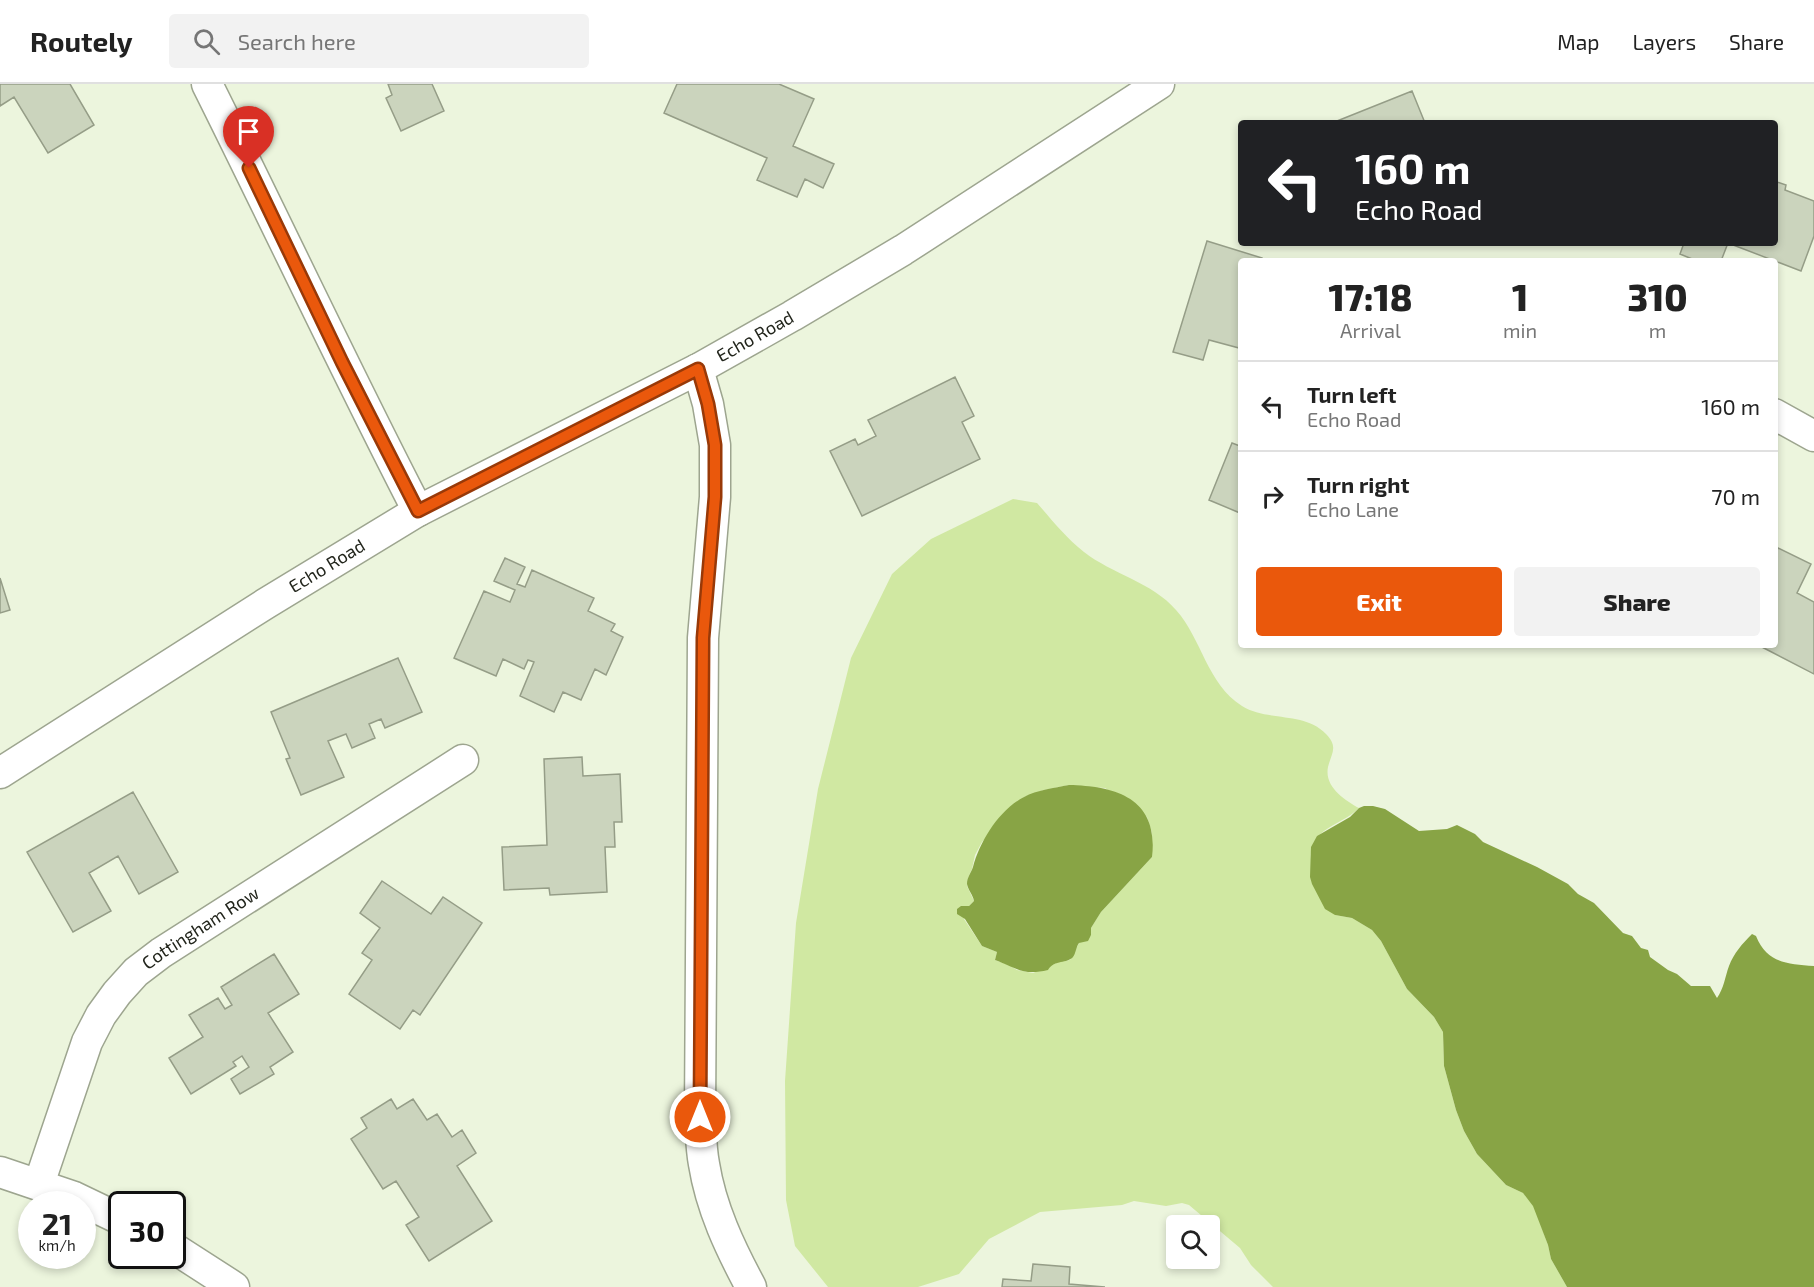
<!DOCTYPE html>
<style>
body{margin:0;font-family:"Exo 2",sans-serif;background:#f2f2f2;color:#222;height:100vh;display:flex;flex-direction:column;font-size:22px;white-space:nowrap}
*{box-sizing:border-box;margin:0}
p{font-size:20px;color:#767676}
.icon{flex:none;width:33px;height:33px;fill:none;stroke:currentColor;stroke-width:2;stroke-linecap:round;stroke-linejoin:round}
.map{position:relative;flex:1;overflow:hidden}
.drawer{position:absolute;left:1238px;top:174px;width:540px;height:390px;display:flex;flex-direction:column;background:#fff;border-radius:6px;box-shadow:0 3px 9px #0003}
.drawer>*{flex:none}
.hud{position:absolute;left:1238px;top:36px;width:540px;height:126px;border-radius:6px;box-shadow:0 3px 9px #0003;background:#202124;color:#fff;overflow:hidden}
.buttons{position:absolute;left:1166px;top:1131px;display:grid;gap:12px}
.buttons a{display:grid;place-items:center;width:54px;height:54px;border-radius:6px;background:#fff;box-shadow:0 3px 9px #0003;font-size:30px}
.speed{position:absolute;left:18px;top:1107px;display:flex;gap:12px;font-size:30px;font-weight:700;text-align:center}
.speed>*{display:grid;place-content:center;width:78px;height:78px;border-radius:50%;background:#fff;box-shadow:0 3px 9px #0003;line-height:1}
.speed small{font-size:15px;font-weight:400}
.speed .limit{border:3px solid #111;border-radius:9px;background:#fff;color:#111}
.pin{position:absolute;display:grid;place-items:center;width:51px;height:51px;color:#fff;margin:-62px -26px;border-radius:50% 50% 50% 0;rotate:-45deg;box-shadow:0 0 6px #0007}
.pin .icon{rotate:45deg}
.me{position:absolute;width:66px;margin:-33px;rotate:0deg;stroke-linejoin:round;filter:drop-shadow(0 0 4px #0008)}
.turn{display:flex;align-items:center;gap:21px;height:126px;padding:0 18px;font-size:27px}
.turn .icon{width:78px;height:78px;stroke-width:2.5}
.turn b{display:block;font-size:42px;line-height:51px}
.eta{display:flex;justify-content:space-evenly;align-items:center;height:102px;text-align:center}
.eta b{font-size:36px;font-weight:800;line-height:42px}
.action{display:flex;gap:12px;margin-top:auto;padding:12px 18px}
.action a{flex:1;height:69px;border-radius:6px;background:#ea580c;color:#fff;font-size:24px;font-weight:800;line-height:69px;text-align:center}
.action a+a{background:#f2f2f2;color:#222}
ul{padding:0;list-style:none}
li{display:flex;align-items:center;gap:18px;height:90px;padding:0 18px;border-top:2px solid #e0e0e0}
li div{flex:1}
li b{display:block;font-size:22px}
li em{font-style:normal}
header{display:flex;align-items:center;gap:36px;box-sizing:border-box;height:84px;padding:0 30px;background:#fff;border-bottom:2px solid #e0e0e0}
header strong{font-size:28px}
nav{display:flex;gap:33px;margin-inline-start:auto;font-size:21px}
.search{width:420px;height:54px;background:#f2f2f2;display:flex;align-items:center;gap:15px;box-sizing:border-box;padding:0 21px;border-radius:6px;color:#767676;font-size:22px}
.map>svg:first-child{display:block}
</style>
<header>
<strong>Routely</strong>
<div class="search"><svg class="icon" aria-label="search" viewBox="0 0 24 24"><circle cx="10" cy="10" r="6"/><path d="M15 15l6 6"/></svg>Search here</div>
<nav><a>Map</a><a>Layers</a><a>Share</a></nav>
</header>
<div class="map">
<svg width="1814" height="1203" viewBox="0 0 1814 1203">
<rect width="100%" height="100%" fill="#ecf5dd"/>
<path fill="#d0e8a2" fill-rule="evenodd" d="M1013 415 1037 419C1052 436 1066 454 1084 468 1112 490 1152 498 1176 526 1202 555 1207 600 1242 622 1268 638 1304 627 1326 650 1339 663 1331 670 1328 683 1324 703 1345 716 1359 724 1348 735 1336 738 1324 747 1294 769 1323 806 1335 831L1352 834 1372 846 1381 857 1407 905 1434 933 1443 948 1444 982 1456 1026 1464 1047 1477 1070 1506 1101 1523 1109 1534 1122 1548 1161 1551 1175 1567 1203H1273L1251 1181 1240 1164 1189 1121 1182 1119 1166 1122 1134 1117 1122 1121 1040 1128 989 1155 959 1190 918 1203H828L795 1162 786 1116 785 997 796 839 818 705 851 574 892 490 931 455ZM1069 701 1105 704 1147 733 1152 749V773L1101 828 1091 844V851L1079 859 1071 875 1067 877H1061L1033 889 1017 886 1009 881 995 876 997 868 982 862 964 835 961 822H969L974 817 967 802 968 794 972 785 975 771 982 758 1024 713 1044 706Z"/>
<path fill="#88a445" d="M1069 701C1117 702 1159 715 1152 773L1101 828 1091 844V851L1088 857 1079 859C1076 863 1076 869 1073 873 1067 880 1055 875 1048 886 1023 892 1017 884 995 876L997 868 982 862 965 835 957 830V825L961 822H969L974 817C973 811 968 806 967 800 967 793 971 789 973 783 980 757 999 726 1024 713 1037 706 1054 704 1069 701Z
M1364 722H1373L1385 725 1419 747 1447 745 1457 741 1475 750 1483 758 1537 783 1568 800 1578 810 1594 819 1623 849 1632 852 1641 864 1648 866 1650 873 1668 886 1677 890 1691 902H1710L1717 914C1724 904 1725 893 1729 882 1734 869 1742 860 1752 850L1756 852C1767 879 1787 880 1814 882V1203H1567L1551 1175 1548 1161 1533 1122 1523 1109 1506 1101 1477 1070 1464 1047 1456 1026 1444 982 1443 948 1434 933 1407 905 1381 857 1372 846 1352 834 1335 831 1325 825 1312 800 1310 793 1311 763 1317 752 1350 733 1359 724Z"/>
<path fill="#cbd4bd" stroke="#959d87" stroke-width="1.5" d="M0 0H70L94 41 48 69 14 13 0 22Z
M388 0H432L444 27 401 47 386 14 392 11Z
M677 0H779L814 15 793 62 834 80 823 104 805 95 797 113 757 96 767 74 664 29Z
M1412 7 1425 39H1332Z
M1774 97 1786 101 1785 106 1814 117V152L1801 187 1728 159 1721 177H1697L1680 170 1684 159H1774Z
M1207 157 1262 174 1261 177H1240V258L1239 264 1209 256 1203 276 1173 268Z
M955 293 974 332 962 338 980 375 862 432 830 367 855 355 858 361 876 352 868 336Z
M1232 359 1240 362V429L1209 416Z
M1778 464 1811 480 1797 509 1814 518V590L1758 561H1774V470Z
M505 474 525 483 517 500 525 503 532 486 594 514 588 527 615 540 611 547 623 553 606 591 595 585 581 616 563 608 554 628 520 612 534 578 528 576 524 585 503 575 496 592 454 574 484 507 510 518 515 506 494 497Z
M0 494 10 526 0 529Z
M398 574 422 628 385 644 381 635 369 640 375 654 352 664 346 650 328 657 344 693 301 711 286 675 290 674 271 628Z
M582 673 583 692 620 690 622 738H614L615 763H605L607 808 550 811 549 804 504 806 502 763 547 761 544 675Z
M133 708 178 788 139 810 118 772 89 789 111 827 73 848 27 768Z
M382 797 431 830 443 813 482 839 420 931 413 926 400 945 349 910 372 876 362 869 380 844 360 829Z
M274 870 299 910 268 929 293 968 270 983 274 990 240 1010 231 995 249 983 242 972 233 978 236 982 191 1010 169 974 203 953 189 931 218 914 225 925 232 921 221 903Z
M391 1015 397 1025 413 1015 427 1036 437 1030 452 1053 462 1046 476 1069 457 1082 492 1137 429 1177 406 1141 419 1133 396 1097 383 1105 351 1055 367 1044 361 1034Z
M1033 1180 1070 1183 1069 1200 1105 1203H1002L1003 1195 1031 1197Z"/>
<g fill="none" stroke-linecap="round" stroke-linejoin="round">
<g stroke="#9da58f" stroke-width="33">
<g id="minor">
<path d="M207 0C278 142 345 286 418 427"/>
<path d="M698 285 708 320 715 361V413L703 554 700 1033C701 1049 701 1065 704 1080 711 1124 730 1164 751 1203"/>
<path d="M1774 330 1814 352"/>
<path id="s1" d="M0 689 265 520 418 427 698 285 792 232 903 166 1159 0"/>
<path d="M0 1088 74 1113 122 1136"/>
<path id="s2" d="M39 1100 87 958 101 931 117 909 136 888 161 869 463 676"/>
<path d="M172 1163 234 1203"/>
</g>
</g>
<use href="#minor" stroke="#fff" stroke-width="30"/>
</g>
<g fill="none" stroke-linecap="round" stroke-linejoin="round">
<g stroke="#983908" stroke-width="15">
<path id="route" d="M249 84 342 278 418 427 698 285 708 320 715 361V413L703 554 700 1033"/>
</g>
<use href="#route" stroke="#ea580c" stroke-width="10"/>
</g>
<g text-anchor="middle" stroke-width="5" stroke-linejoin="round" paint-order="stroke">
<g font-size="18" fill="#22251c" stroke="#fff">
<text dy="6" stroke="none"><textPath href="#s1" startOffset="873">Echo Road</textPath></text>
<text dy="6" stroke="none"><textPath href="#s1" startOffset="387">Echo Road</textPath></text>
<text dy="6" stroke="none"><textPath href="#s2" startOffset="314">Cottingham Row</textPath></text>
</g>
</g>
</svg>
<div class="buttons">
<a><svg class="icon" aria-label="search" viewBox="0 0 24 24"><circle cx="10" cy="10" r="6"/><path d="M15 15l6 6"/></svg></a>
</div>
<div class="speed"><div>21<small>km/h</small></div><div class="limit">30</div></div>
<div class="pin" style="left:249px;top:84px;background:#d93025"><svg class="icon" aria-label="arrive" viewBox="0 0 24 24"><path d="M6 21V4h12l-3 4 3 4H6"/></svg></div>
<svg class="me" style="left:700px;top:1033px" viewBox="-20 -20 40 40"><circle r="17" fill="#ea580c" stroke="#fff" stroke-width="3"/><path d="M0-11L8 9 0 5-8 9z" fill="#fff"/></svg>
<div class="hud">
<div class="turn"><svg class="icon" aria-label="left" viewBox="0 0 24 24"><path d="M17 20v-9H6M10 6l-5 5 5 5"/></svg><div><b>160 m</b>Echo Road</div></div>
</div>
<section class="drawer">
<div class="eta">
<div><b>17:18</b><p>Arrival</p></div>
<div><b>1</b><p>min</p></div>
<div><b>310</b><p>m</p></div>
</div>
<ul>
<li><svg class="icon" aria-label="left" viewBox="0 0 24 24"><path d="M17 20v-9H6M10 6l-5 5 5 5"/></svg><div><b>Turn left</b><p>Echo Road</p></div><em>160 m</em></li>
<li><svg class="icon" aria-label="right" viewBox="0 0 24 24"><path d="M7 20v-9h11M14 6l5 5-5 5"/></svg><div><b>Turn right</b><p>Echo Lane</p></div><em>70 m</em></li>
</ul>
<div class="action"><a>Exit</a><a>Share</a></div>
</section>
</div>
